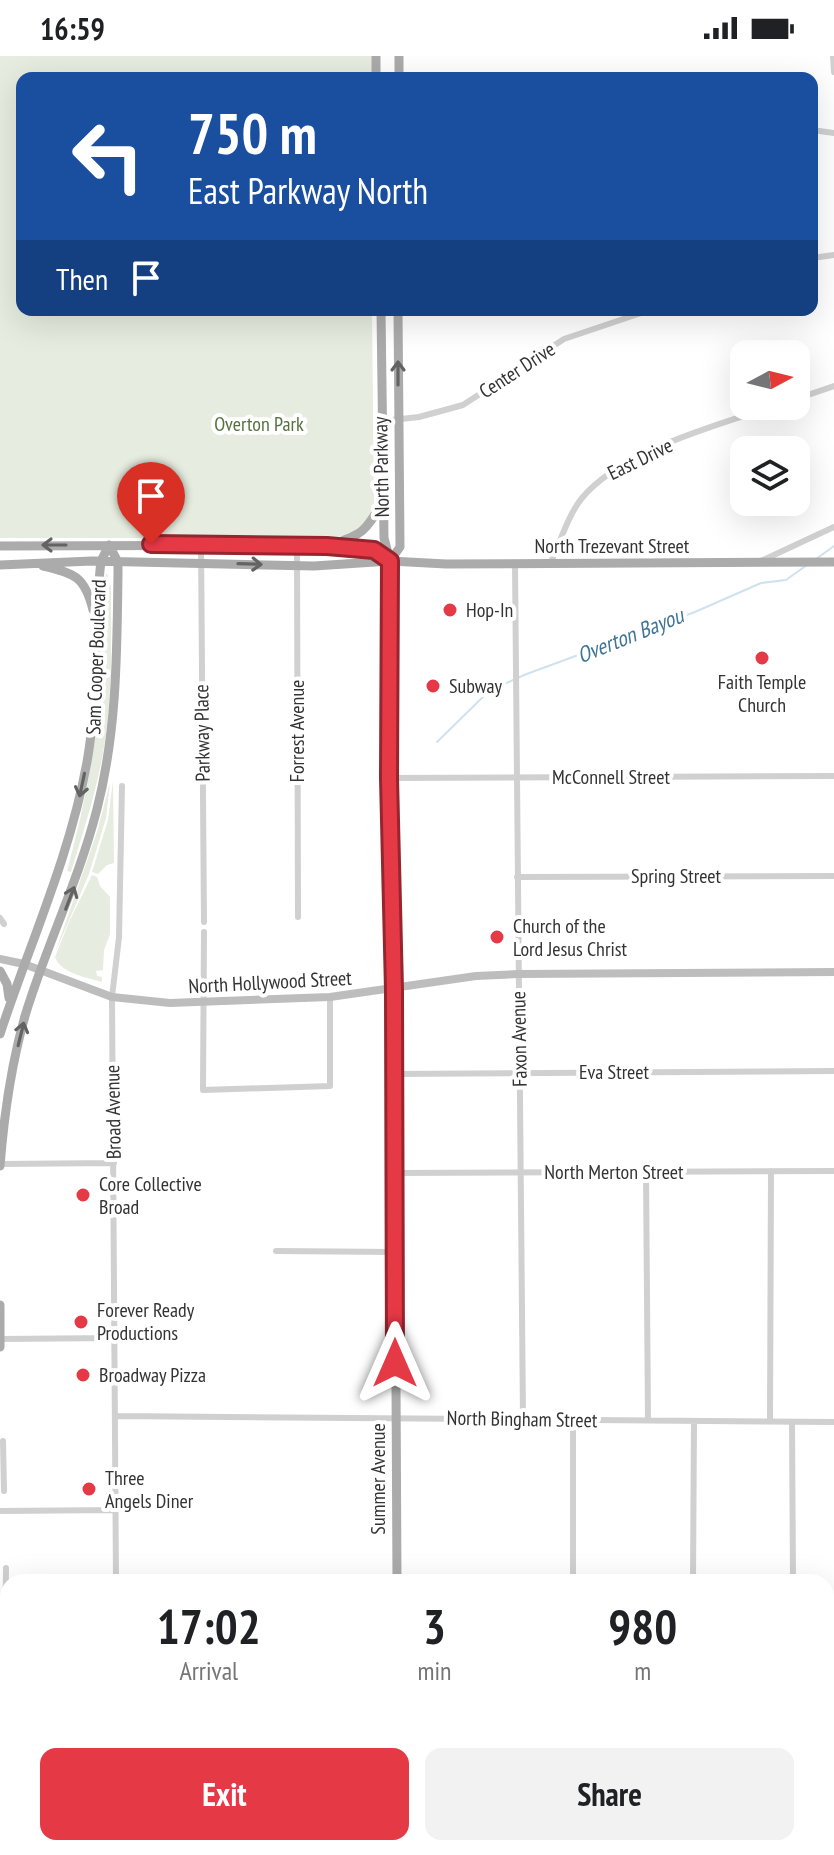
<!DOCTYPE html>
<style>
body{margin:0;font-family:"PT Sans Narrow",sans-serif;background:#f2f2f2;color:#202124;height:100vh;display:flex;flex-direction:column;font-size:30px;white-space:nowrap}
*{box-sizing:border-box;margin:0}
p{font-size:26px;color:#757577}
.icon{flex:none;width:44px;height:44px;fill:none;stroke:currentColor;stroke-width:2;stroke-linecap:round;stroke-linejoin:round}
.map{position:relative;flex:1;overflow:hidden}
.side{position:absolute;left:0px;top:1518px;width:834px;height:282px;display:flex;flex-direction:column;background:#fff;border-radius:24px 24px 0 0;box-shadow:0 8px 32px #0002}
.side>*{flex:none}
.banner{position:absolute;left:16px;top:16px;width:802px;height:244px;border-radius:16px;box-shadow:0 8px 32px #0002;background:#1a4fa0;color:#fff;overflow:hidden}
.needle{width:52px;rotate:83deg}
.tools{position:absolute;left:730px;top:284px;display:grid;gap:16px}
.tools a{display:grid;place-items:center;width:80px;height:80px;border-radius:16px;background:#fff;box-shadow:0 8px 32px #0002;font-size:40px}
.pin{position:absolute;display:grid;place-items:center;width:68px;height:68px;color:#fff;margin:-82px -34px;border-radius:50% 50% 50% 0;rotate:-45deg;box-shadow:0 0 8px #0007}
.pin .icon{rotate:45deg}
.me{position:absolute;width:88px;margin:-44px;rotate:0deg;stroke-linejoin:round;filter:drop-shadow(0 0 6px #0008)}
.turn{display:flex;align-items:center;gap:28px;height:168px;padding:0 40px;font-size:36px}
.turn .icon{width:104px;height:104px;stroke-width:2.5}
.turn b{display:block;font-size:56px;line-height:68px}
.then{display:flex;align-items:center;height:76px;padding:0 40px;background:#0003;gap:16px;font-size:30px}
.eta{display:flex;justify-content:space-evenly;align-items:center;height:136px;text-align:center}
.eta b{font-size:48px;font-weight:600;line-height:56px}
.primary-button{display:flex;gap:16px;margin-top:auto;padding:16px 40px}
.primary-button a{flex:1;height:92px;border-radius:16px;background:#e63946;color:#fff;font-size:32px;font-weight:600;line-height:92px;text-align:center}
.primary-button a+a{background:#f2f2f2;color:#202124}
.status{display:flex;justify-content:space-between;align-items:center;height:56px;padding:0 40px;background:#fff;direction:ltr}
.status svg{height:22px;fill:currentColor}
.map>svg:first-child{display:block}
</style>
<div class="status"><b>16:59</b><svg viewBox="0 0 49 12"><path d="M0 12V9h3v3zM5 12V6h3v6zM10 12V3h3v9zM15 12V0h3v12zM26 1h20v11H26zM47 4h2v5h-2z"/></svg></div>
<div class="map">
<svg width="834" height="1799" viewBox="0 0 834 1799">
<rect width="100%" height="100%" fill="#fff"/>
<path fill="#e6ecdf" d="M0 0H372V22H22V254H372L374 451 369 465 350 480 288 482H0Z
M107 517 111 531C111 586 113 642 103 697 96 737 83 776 71 816L67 815C86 744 100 675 102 602 103 582 96 531 107 517Z
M113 725 114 807 107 809 98 818 92 816 108 764Z
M110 727 106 762 89 818 55 897 97 776Z
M92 819 97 821 100 830 110 841V878L104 894 103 914 96 915 97 920 102 921V926C87 921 61 918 55 901L69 866Z"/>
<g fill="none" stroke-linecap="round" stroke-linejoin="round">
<path stroke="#cfe2ee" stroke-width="2" d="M816 503 834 490
M437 686 489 635 524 619 695 556 761 527 786 524 807 509
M0 1742 8 1740"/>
<path stroke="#d0d0d0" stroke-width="6" d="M833 0 834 16
M812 74 834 77
M812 202 834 199
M796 343 834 330
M383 365 419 361 463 349 564 283 650 254
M201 487 204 866
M297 489 298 861
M761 505 834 471
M515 508 523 1363
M550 508C560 487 568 459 582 442 620 395 718 369 774 350
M389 722 834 720
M517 821 834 820
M0 862 4 868
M393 1018 834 1015
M203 1034 330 1030V941
M203 1034 204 876
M0 1108 114 1107
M646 1116 648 1364
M394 1117 834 1115
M276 1195 395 1196
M1 1283 115 1282
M115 1360 834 1366
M770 1365 771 1115
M792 1366 793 1526
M3 1385 4 1435
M0 1455 115 1454
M116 1526 112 941 119 881 122 730
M573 1526V1363
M693 1526 694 1365
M5 1586 6 1512
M826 1604H834
M0 1734 8 1733
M130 1792V1799"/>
<path stroke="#bdbdbd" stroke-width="8" d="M0 903 24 908 112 941 170 947 330 941 476 920 518 918 834 916"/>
<path stroke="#ababab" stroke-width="9" d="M376 0V22
M399 0V22
M381 254 384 482 390 505 389 722 394 934 397 1526
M331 489C363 478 365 476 382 447
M0 490 297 489 374 494 390 505
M390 505 400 491 398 254
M0 509 92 505 314 510 390 505 446 508 834 506
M43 510C75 517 85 521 93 554
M0 915 7 928 9 942
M0 978C30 887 70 800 87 706 99 640 93 572 101 505L109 489
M0 1110C4 1059 11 1009 25 960 46 890 79 824 97 753 117 675 117 596 118 516V506L109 489
M0 1249V1291
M399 1792V1799"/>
<path stroke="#888" stroke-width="2" stroke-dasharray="8 6" stroke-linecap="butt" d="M826 1668H834
M0 1678H8
M574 1799 834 1792"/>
</g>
<defs><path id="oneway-shaft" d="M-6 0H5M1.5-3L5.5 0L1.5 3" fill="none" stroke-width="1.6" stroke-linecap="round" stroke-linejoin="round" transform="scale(2)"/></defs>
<g stroke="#636363">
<use href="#oneway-shaft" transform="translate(398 317) rotate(-90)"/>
<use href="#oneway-shaft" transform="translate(54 489) rotate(180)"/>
<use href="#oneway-shaft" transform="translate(250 508) rotate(2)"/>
<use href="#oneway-shaft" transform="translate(82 729) rotate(102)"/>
<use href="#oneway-shaft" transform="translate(70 842) rotate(-69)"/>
<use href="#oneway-shaft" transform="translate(21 978) rotate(-76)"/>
</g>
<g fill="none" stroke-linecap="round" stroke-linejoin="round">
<g stroke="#96252e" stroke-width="20">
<path id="route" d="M151 488 327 490 374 494 390 505 389 722 394 934 395 1307"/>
</g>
<use href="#route" stroke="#e63946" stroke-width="14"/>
</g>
<g fill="#e63946" stroke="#fff" stroke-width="3">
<circle cx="450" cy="554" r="8"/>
<circle cx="762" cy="602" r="8"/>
<circle cx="433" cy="630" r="8"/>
<circle cx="497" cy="881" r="8"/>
<circle cx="83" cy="1139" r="8"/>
<circle cx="81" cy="1266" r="8"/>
<circle cx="83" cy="1319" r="8"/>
<circle cx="89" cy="1433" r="8"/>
</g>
<g text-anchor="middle" stroke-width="8" stroke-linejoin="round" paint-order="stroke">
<g font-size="20" fill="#333" stroke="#fff">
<text transform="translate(517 314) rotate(-33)" y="7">Center Drive</text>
<text transform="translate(640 403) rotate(-26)" y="7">East Drive</text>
<text transform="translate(381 411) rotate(-91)" y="7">North Parkway</text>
<text x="612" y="497">North Trezevant Street</text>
<text transform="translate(96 601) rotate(-88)" y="7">Sam Cooper Boulevard</text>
<text transform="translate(297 675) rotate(-90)" y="7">Forrest Avenue</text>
<text transform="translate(202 677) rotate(-91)" y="7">Parkway Place</text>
<text x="611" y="728">McConnell Street</text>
<text x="676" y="827">Spring Street</text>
<text transform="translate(270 926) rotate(-3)" y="7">North Hollywood Street</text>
<text transform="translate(519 983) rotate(-91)" y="7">Faxon Avenue</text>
<text x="614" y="1023">Eva Street</text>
<text transform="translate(113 1056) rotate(-91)" y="7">Broad Avenue</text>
<text x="614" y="1123">North Merton Street</text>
<text transform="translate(522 1363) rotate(1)" y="7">North Bingham Street</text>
<text transform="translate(378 1423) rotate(-90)" y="7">Summer Avenue</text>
</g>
<g font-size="20" fill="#56703f" stroke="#fff">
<text x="259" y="375">Overton Park</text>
</g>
<g font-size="20" fill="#333" stroke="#fff" text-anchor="start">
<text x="466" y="561">Hop-In</text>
<text x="762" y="633" text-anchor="middle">Faith Temple<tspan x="762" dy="23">Church</tspan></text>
<text x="449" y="637">Subway</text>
<text x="513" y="877">Church of the<tspan x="513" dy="23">Lord Jesus Christ</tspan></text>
<text x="99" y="1135">Core Collective<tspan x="99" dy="23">Broad</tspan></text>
<text x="97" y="1261">Forever Ready<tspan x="97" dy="23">Productions</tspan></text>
<text x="99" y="1326">Broadway Pizza</text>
<text x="105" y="1429">Three<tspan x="105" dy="23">Angels Diner</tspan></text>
</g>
<g font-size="22" font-style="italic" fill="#3f7597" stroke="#fff">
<text transform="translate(630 579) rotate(-22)" y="8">Overton Bayou</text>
</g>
</g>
</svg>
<div class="tools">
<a><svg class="needle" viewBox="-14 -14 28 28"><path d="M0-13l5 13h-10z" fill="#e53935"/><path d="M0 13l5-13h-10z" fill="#757577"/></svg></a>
<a><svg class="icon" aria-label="layers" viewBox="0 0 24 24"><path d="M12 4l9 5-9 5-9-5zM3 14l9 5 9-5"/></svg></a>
</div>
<div class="pin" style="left:151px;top:488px;background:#d93025"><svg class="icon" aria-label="arrive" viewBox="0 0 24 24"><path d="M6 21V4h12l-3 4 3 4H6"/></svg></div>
<svg class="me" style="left:395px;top:1307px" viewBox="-20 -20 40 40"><path d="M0-17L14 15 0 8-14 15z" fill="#e63946" stroke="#fff" stroke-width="4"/></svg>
<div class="banner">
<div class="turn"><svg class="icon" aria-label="left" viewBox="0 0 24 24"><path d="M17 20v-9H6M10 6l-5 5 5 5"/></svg><div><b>750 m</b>East Parkway North</div></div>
<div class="then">Then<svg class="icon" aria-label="arrive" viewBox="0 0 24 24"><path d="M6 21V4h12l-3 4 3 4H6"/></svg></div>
</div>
<section class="side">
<div class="eta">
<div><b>17:02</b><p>Arrival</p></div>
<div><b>3</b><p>min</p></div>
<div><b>980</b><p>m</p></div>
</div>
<div class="primary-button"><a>Exit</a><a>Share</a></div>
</section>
</div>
